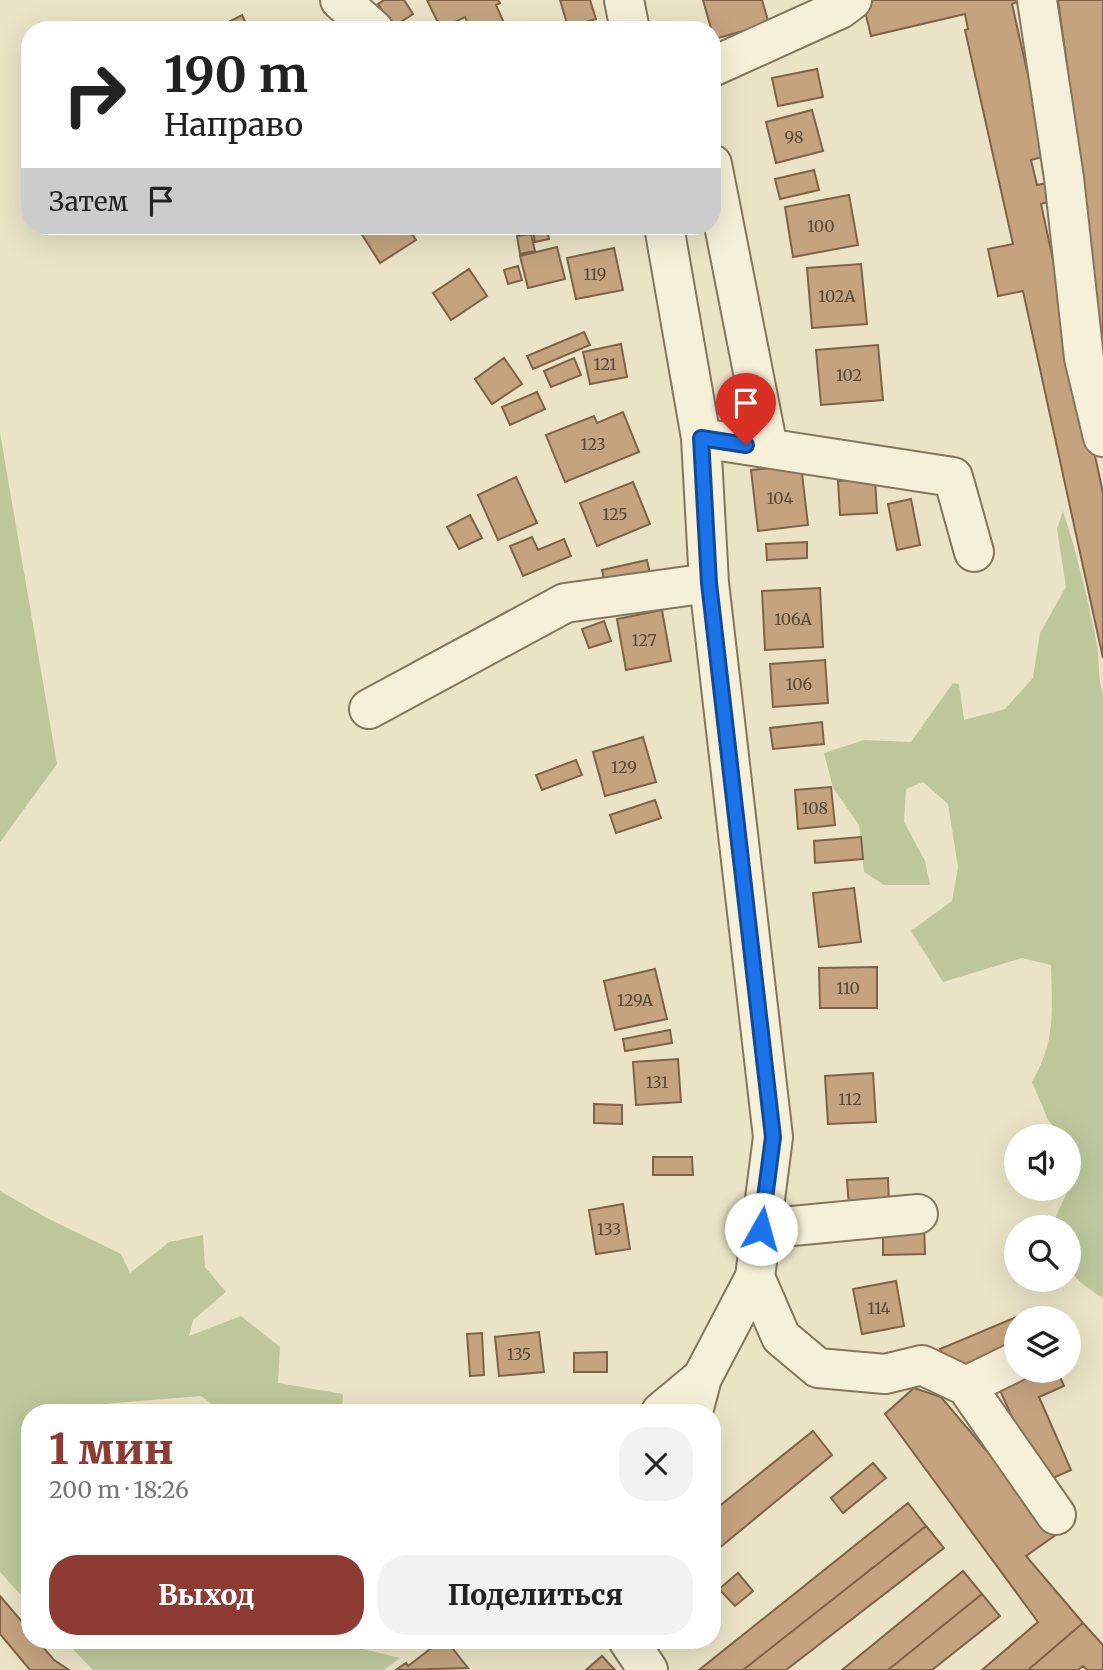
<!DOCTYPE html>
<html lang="ru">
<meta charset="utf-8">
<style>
body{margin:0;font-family:Merriweather,serif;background:#f2f2f2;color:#222;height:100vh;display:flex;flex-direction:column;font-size:26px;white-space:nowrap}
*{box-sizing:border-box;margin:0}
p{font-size:23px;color:#767676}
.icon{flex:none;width:38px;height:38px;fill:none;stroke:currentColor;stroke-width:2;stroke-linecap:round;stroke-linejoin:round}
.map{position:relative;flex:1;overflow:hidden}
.sheet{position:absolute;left:21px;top:1404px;width:700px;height:245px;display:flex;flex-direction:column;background:#fff;border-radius:28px;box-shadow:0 7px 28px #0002}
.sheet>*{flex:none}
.hud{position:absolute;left:21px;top:21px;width:700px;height:214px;border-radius:28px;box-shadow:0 7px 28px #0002;background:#fff;color:#222;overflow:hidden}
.fabs{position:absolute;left:1004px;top:1124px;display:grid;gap:14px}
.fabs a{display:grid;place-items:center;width:77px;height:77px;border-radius:50%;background:#fff;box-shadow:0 7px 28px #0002;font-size:35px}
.pin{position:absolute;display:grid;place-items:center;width:60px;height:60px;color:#fff;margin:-72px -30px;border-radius:50% 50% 50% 0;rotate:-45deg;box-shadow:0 0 7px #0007}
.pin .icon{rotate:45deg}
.me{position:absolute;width:77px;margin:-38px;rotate:7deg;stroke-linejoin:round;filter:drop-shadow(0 0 5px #0008)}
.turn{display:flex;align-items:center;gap:24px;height:147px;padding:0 28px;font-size:32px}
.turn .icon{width:91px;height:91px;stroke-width:2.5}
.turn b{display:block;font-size:49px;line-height:60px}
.then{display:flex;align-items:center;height:66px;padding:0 28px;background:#0003;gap:14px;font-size:26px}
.round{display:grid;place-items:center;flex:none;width:74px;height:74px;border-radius:28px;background:#f2f2f2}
.summary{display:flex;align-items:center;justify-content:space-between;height:119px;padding:0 28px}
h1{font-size:42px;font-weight:800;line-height:52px;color:#8d3b33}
.cta{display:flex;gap:14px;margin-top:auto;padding:14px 28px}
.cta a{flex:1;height:80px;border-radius:28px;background:#8d3b33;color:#fff;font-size:28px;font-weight:800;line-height:80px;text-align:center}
.cta a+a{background:#f2f2f2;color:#222}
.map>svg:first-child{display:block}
</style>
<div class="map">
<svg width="1103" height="1670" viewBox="0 0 1103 1670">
<rect width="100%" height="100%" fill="#eae3c6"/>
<path fill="#bec79b" d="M0 433 57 764 0 842Z
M1063 511C1077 554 1088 599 1097 645 1100 662 1097 677 1103 693V1298C1063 1272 1069 1273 1069 1227H1051L1069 1188 1076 1150 1069 1143V1136H1062L1048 1120 1032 1082C1056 1040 1052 1012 1051 965L1022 958 943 982 911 931 952 901 958 867 948 804 923 782 906 789 904 822 925 861 930 885H884L864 872 859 825 833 788 824 753 864 740 911 742 953 683 959 684 964 720 1005 709 1033 678 1040 633 1066 587 1057 529Z
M0 1191 47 1218 121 1254 130 1273 169 1242 203 1235 205 1267 226 1292 193 1320 189 1336 241 1316 280 1347 278 1383 343 1394 342 1412H223L201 1396 103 1404V1412H30V1605L0 1572Z
M64 1640H326L400 1658 384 1670H93Z"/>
<path fill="#c5a37f" stroke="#806346" stroke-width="2" d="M384 0H404L413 14 393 27 378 4Z
M427 0H498L500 3 496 5 507 30H471L465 17 441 29Z
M560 0H590L596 19 568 27Z
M703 0H762L769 24 714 39Z
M874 0H1021L1012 4 1046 156 1031 160 1037 185 1047 183 1051 201 1041 204 1103 493V658L1023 291 998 296 988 249 1013 244 965 30 968 29 965 14 871 36 863 3Z
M1058 0H1103V354H1092L1083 184Z
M242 15 249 30H213Z
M817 69 823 97 778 106 772 78Z
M812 110 823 151 776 163 766 122Z
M814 170 819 190 780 199 775 179Z
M849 195 858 245 793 257 785 207Z
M373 226H407L416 240 380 263 361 233Z
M532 226H546L549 239 535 242Z
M531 234 535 251 520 254 517 236Z
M557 247 565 279 528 288 520 256Z
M614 248 623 290 576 299 567 258Z
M861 264 867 324 812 328 807 268Z
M518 266 522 280 508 284 504 270Z
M469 269 487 296 451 320 433 293Z
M584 332 590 345 533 369 527 356Z
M621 344 627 377 590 384 583 352Z
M878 345 883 400 821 405 816 350Z
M504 358 522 384 492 404 475 379Z
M574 358 581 375 551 387 544 371Z
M537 392 545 409 510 425 502 407Z
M623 412 639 452 565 482 546 435 594 416 597 423Z
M801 465 808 525 758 531 751 470Z
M516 477 537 523 498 540 478 495Z
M875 478 877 513 840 515 838 481Z
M633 482 650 524 597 546 580 503Z
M911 499 920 545 897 550 888 504Z
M470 515 482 538 459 549 447 527Z
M532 537 538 550 564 539 571 556 523 576 510 546Z
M807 542V558L767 560 766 544Z
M647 560 651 579 606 589 602 570Z
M820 588 823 647 765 650 762 591Z
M662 610 671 661 626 670 617 619Z
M604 621 611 641 589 648 582 629Z
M825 660 828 703 773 707 770 664Z
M822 722 824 744 773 749 770 728Z
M643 737 656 782 605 796 593 752Z
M576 760 582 775 542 790 536 775Z
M831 787 835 825 798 829 795 790Z
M655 800 661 818 616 833 610 815Z
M861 837 863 859 815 863 814 841Z
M854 888 861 942 819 947 813 893Z
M877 967V1008H820L819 968Z
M655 969 667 1019 615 1030 604 981Z
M670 1030 672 1043 625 1051 623 1039Z
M678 1059 681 1102 636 1105 633 1062Z
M873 1073 876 1122 828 1124 825 1076Z
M594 1104 622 1105V1124L594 1123Z
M653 1157H692L693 1175H653Z
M888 1178 889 1205 849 1207 847 1180Z
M623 1204 630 1249 596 1254 589 1210Z
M883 1224H924L925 1254 883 1255Z
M896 1281 904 1326 862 1334 853 1289Z
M1031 1311 1034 1318H1017V1346L950 1374 940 1349Z
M539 1332 544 1372 499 1376 495 1337Z
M482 1333 484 1375 470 1376 467 1334Z
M607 1352V1372H574V1353Z
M1037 1370H1057L1064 1386 1039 1397 1071 1470 1042 1483 998 1386Z
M914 1388 941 1397 1057 1534 1026 1556 1083 1623 1028 1670H982L1038 1622 885 1414Z
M813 1431 832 1455 712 1554V1512Z
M873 1463 886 1478 843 1513 831 1498Z
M908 1503 926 1526 743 1670H699Z
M926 1526 944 1548 786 1670H743Z
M963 1571 982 1594 888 1670H842Z
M738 1573 753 1591 735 1606 719 1589Z
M982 1594 1000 1616 932 1670H888Z
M0 1596 30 1631V1640H37L54 1660 69 1670H30L0 1634Z
M1083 1623 1103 1645V1670H1087L1083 1666 1078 1670H1028Z
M442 1640H446L468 1668 396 1670 406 1663 408 1666Z
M602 1656 615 1670H586Z"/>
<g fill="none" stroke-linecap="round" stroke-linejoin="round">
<g stroke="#84765d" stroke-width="42">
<path id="minor" d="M340 0 374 30
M624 0 630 30
M1037 0 1064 178 1084 358 1103 437
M712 67 840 9 852 0
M712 164 768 448
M664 226 701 438 709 583 773 1137 755 1277 702 1378 693 1412
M701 438 953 477 974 552
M369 709 565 603 709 583
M761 1229 918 1214
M755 1277 781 1337 818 1368 885 1374 922 1365 966 1386 1056 1515
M966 1386 1017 1361
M661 1412 702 1378
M628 1640 648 1670"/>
</g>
<use href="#minor" stroke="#f6f0d8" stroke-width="38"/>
</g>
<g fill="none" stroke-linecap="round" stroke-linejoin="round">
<g stroke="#114b97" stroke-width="18">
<path id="route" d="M746 445 701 438 709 583 773 1137 761 1229"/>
</g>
<use href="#route" stroke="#1a73e8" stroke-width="12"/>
</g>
<g text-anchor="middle" stroke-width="7" stroke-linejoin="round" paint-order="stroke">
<g font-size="16" fill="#594a38">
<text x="794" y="143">98</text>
<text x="821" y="232">100</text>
<text x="595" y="280">119</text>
<text x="837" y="302">102А</text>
<text x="605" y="370">121</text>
<text x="849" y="381">102</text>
<text x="593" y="450">123</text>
<text x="780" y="504">104</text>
<text x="615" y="520">125</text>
<text x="793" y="625">106А</text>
<text x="644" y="646">127</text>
<text x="799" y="690">106</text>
<text x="624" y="773">129</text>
<text x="815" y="814">108</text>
<text x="848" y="994">110</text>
<text x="635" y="1006">129А</text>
<text x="657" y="1088">131</text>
<text x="850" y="1105">112</text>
<text x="609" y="1235">133</text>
<text x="879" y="1314">114</text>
<text x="519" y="1360">135</text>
</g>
</g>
</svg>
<div class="fabs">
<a><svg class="icon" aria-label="sound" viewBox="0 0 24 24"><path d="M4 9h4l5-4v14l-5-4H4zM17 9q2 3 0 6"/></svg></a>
<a><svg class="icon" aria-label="search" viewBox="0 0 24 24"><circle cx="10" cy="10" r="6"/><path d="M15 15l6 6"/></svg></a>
<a><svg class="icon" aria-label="layers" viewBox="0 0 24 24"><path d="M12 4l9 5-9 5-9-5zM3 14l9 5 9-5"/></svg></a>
</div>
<div class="pin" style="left:746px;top:445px;background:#d93025"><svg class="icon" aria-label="arrive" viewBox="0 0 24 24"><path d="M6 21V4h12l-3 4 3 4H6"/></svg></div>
<svg class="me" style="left:761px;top:1229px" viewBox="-20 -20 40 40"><circle r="19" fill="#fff"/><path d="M0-13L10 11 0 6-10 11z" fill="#1a73e8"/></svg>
<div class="hud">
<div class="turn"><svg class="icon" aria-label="right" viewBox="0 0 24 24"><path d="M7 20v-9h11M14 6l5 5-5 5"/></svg><div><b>190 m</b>Направо</div></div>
<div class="then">Затем<svg class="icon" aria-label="arrive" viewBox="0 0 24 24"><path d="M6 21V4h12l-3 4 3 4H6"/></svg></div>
</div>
<section class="sheet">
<div class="summary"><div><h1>1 мин</h1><p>200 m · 18:26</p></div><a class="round"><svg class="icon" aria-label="close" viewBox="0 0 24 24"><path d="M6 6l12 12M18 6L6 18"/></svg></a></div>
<div class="cta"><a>Выход</a><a>Поделиться</a></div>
</section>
</div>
